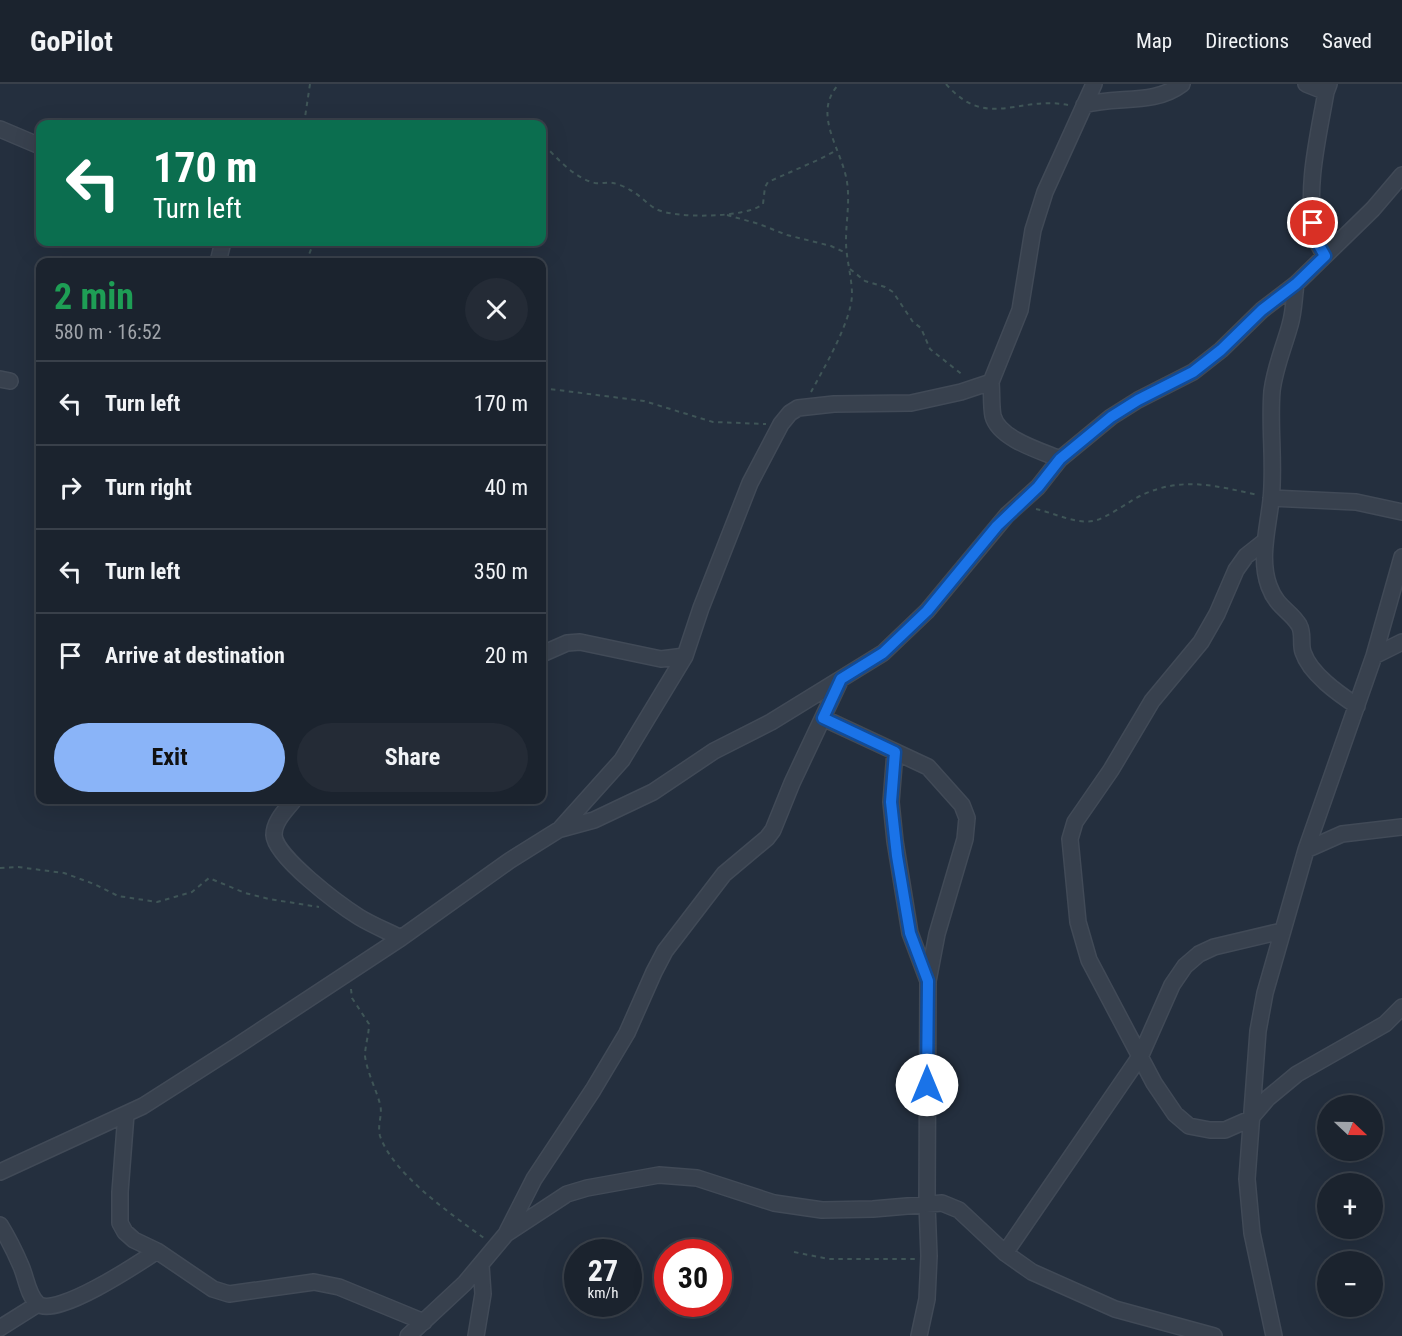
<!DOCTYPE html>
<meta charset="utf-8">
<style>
body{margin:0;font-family:"Roboto Condensed",sans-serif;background:#242b36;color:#f1f3f6;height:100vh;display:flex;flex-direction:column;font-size:22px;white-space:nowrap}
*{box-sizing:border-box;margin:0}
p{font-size:20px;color:#a0a4aa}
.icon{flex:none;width:33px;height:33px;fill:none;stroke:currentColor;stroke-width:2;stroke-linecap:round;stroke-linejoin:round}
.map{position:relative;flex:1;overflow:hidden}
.side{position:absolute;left:36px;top:174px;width:510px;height:546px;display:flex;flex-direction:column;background:#1b232e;border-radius:12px;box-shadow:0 6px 24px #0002,0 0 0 2px #39404a}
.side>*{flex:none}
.guide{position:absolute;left:36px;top:36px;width:510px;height:126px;border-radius:12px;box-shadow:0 6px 24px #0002,0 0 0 2px #39404a;background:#0b6e4f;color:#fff;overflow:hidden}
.needle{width:39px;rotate:112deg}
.buttons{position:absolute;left:1317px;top:1011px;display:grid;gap:12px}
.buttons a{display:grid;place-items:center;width:66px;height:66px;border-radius:50%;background:#1b232e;box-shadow:0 6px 24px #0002,0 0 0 2px #39404a;font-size:30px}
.speed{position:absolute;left:564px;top:1155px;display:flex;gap:12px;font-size:30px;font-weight:700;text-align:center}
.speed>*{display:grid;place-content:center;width:78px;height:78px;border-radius:50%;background:#1b232e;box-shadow:0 6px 24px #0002,0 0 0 2px #39404a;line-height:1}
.speed small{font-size:15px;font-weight:400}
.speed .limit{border:9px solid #d22;background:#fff;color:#111}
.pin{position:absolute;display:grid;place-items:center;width:51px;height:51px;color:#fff;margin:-26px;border:3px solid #fff;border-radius:50%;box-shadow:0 2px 6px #0007}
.me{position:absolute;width:66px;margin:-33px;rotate:0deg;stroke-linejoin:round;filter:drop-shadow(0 0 4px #0008)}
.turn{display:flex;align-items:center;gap:21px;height:126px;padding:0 18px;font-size:27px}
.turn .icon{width:78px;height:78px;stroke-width:2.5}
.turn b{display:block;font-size:42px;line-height:51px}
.round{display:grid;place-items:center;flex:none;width:63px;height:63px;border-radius:32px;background:#242b36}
.summary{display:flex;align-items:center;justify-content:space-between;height:102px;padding:0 18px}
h1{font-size:36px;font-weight:700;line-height:45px;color:#1e9e55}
.cta{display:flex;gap:12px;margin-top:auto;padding:12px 18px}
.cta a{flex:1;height:69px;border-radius:36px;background:#8ab4f8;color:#111;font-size:24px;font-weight:700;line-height:69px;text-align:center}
.cta a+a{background:#242b36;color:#f1f3f6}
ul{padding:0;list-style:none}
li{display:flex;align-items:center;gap:18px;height:84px;padding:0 18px;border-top:2px solid #39404a}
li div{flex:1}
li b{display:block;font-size:22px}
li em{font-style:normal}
header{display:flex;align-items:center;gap:36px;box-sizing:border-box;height:84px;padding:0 30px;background:#1b232e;border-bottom:2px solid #39404a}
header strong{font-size:28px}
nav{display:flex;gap:33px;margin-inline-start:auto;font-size:21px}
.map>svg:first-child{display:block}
</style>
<header>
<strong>GoPilot</strong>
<nav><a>Map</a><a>Directions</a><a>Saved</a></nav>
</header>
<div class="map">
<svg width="1402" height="1252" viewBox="0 0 1402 1252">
<rect width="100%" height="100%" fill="#242f3e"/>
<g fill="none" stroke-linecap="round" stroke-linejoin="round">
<g stroke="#414a57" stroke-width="18">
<path id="minor" d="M1306 0 1326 8
M1084 21C1117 11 1153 22 1182 0
M0 45 40 62
M1325 172C1321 165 1316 158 1315 151 1305 105 1318 54 1326 8L1329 0
M218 178 223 158
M1296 200C1294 213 1294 228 1290 241 1284 263 1275 283 1272 307 1269 343 1275 380 1271 416 1268 444 1259 475 1269 502 1277 524 1290 526 1299 541 1304 550 1300 559 1303 568 1310 590 1339 610 1357 622
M0 295 10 297
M991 298C992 309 991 321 993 332 999 355 1041 367 1060 375
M1271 414 1356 418 1402 428
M1265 457 1246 472 1236 486 1217 530 1201 558 1152 617 1111 686 1075 738 1070 755 1078 838 1089 876 1154 999 1175 1030 1189 1042 1210 1046H1225L1250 1035 1268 1014 1297 990 1385 940 1402 923
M542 570 567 559 580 558 661 575 685 572
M1374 572 1402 558
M823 634 928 683 962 721 967 734 965 755 937 850 928 897
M895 668 891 718 895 757 910 849 928 897 927 1120 929 1172 927 1215 919 1252
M294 716C286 726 274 737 274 751 275 773 340 821 359 833 372 841 387 847 401 854
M561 745 594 736 653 708 714 667 771 638 883 569 927 527 1007 431 1038 403 1060 375 1111 333 1138 316 1193 288 1221 266 1262 226 1296 200 1373 125 1402 91
M1306 766 1342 750 1402 743
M126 1030 120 1108V1139L125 1148 134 1156 157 1167 213 1205 229 1210 314 1198 339 1203 424 1238
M0 1088 143 1022 237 962 401 854 509 777 560 745 622 676 685 572 701 524 750 399 781 340 790 329 798 324 834 320 911 319 961 308 991 298 1020 226 1033 146 1045 108 1094 0
M0 1141C8 1154 15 1168 21 1182 26 1193 28 1212 38 1220 57 1234 139 1179 157 1167
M507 1148 534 1095 593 1006 627 949 654 888 665 867 724 790 767 754 773 746 792 699 841 595
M1005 1169 1141 971 1172 901 1185 882 1199 870 1214 863 1282 847
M0 1244 38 1220
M408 1252 465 1199 506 1150 567 1110 587 1104 659 1091 697 1094 774 1119 822 1126 873 1125 942 1119 959 1126 1005 1169 1032 1188 1115 1225 1214 1252
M476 1252 483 1210 481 1181
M1274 1252 1252 1149 1247 1095 1258 947 1265 909 1306 766 1374 572 1402 473"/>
</g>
<path stroke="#3f5557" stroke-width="2" stroke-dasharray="4.5 4.5" stroke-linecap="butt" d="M946 0C987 47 1018 11 1068 21
M304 40 310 0
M544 61C558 75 574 94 595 99 601 100 607 98 613 99 618 100 626 103 630 106 640 111 647 120 656 125 675 135 747 134 763 120L765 103 768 98 820 75 837 66
M727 131 759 140 787 151 831 162 846 169
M306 178 314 158
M850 185 865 197 885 203 893 208 913 238 921 244 930 265 964 292
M542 304 644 317 713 338 766 340
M811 308C824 284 851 238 852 211 852 193 846 175 846 157 846 137 850 118 847 98 842 65 811 30 839 0
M1036 425C1054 429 1075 440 1093 437 1106 435 1129 417 1142 411 1183 392 1216 402 1258 411
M0 784 18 783 64 789 94 800 118 812 157 818 192 808 209 794 245 809 269 815 319 823
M351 905 352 914 369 940C369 950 365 962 365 972 367 988 376 1005 380 1020 383 1031 377 1040 380 1052 393 1090 452 1131 484 1154
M794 1168 829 1175H915"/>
<use href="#minor" stroke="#38414e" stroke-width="15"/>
</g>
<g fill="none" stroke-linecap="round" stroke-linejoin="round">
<g stroke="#114b97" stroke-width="15">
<path id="route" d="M927 1001 928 897 910 849 897 772 891 718 895 668 823 634 841 595 883 569 927 527 997 442 1038 403 1060 375 1111 333 1138 316 1193 288 1221 266 1262 226 1296 200 1325 172 1315 154 1313 139"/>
</g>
<use href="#route" stroke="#1a73e8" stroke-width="10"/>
</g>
</svg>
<div class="buttons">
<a><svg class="needle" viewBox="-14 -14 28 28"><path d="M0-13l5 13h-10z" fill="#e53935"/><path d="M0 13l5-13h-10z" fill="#a0a4aa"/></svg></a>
<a>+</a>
<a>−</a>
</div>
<div class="speed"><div>27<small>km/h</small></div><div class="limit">30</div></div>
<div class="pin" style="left:1313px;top:139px;background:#d93025"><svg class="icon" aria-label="arrive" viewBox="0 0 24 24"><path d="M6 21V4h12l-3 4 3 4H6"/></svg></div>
<svg class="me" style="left:927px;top:1001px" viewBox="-20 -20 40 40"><circle r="19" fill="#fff"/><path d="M0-13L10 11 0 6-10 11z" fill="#1a73e8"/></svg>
<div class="guide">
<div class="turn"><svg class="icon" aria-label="left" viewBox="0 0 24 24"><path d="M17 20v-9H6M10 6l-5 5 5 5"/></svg><div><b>170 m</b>Turn left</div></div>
</div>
<section class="side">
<div class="summary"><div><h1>2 min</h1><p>580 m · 16:52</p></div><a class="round"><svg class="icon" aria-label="close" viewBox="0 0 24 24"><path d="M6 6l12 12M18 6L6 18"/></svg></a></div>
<ul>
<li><svg class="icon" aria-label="left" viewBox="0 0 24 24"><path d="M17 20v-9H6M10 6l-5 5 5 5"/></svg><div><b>Turn left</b></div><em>170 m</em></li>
<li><svg class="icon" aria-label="right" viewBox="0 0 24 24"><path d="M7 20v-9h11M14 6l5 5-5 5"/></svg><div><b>Turn right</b></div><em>40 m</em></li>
<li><svg class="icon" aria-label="left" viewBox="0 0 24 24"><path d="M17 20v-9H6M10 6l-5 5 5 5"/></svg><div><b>Turn left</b></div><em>350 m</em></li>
<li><svg class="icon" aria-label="arrive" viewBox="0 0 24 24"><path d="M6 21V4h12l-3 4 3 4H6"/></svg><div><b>Arrive at destination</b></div><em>20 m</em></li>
</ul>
<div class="cta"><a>Exit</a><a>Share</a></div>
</section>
</div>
